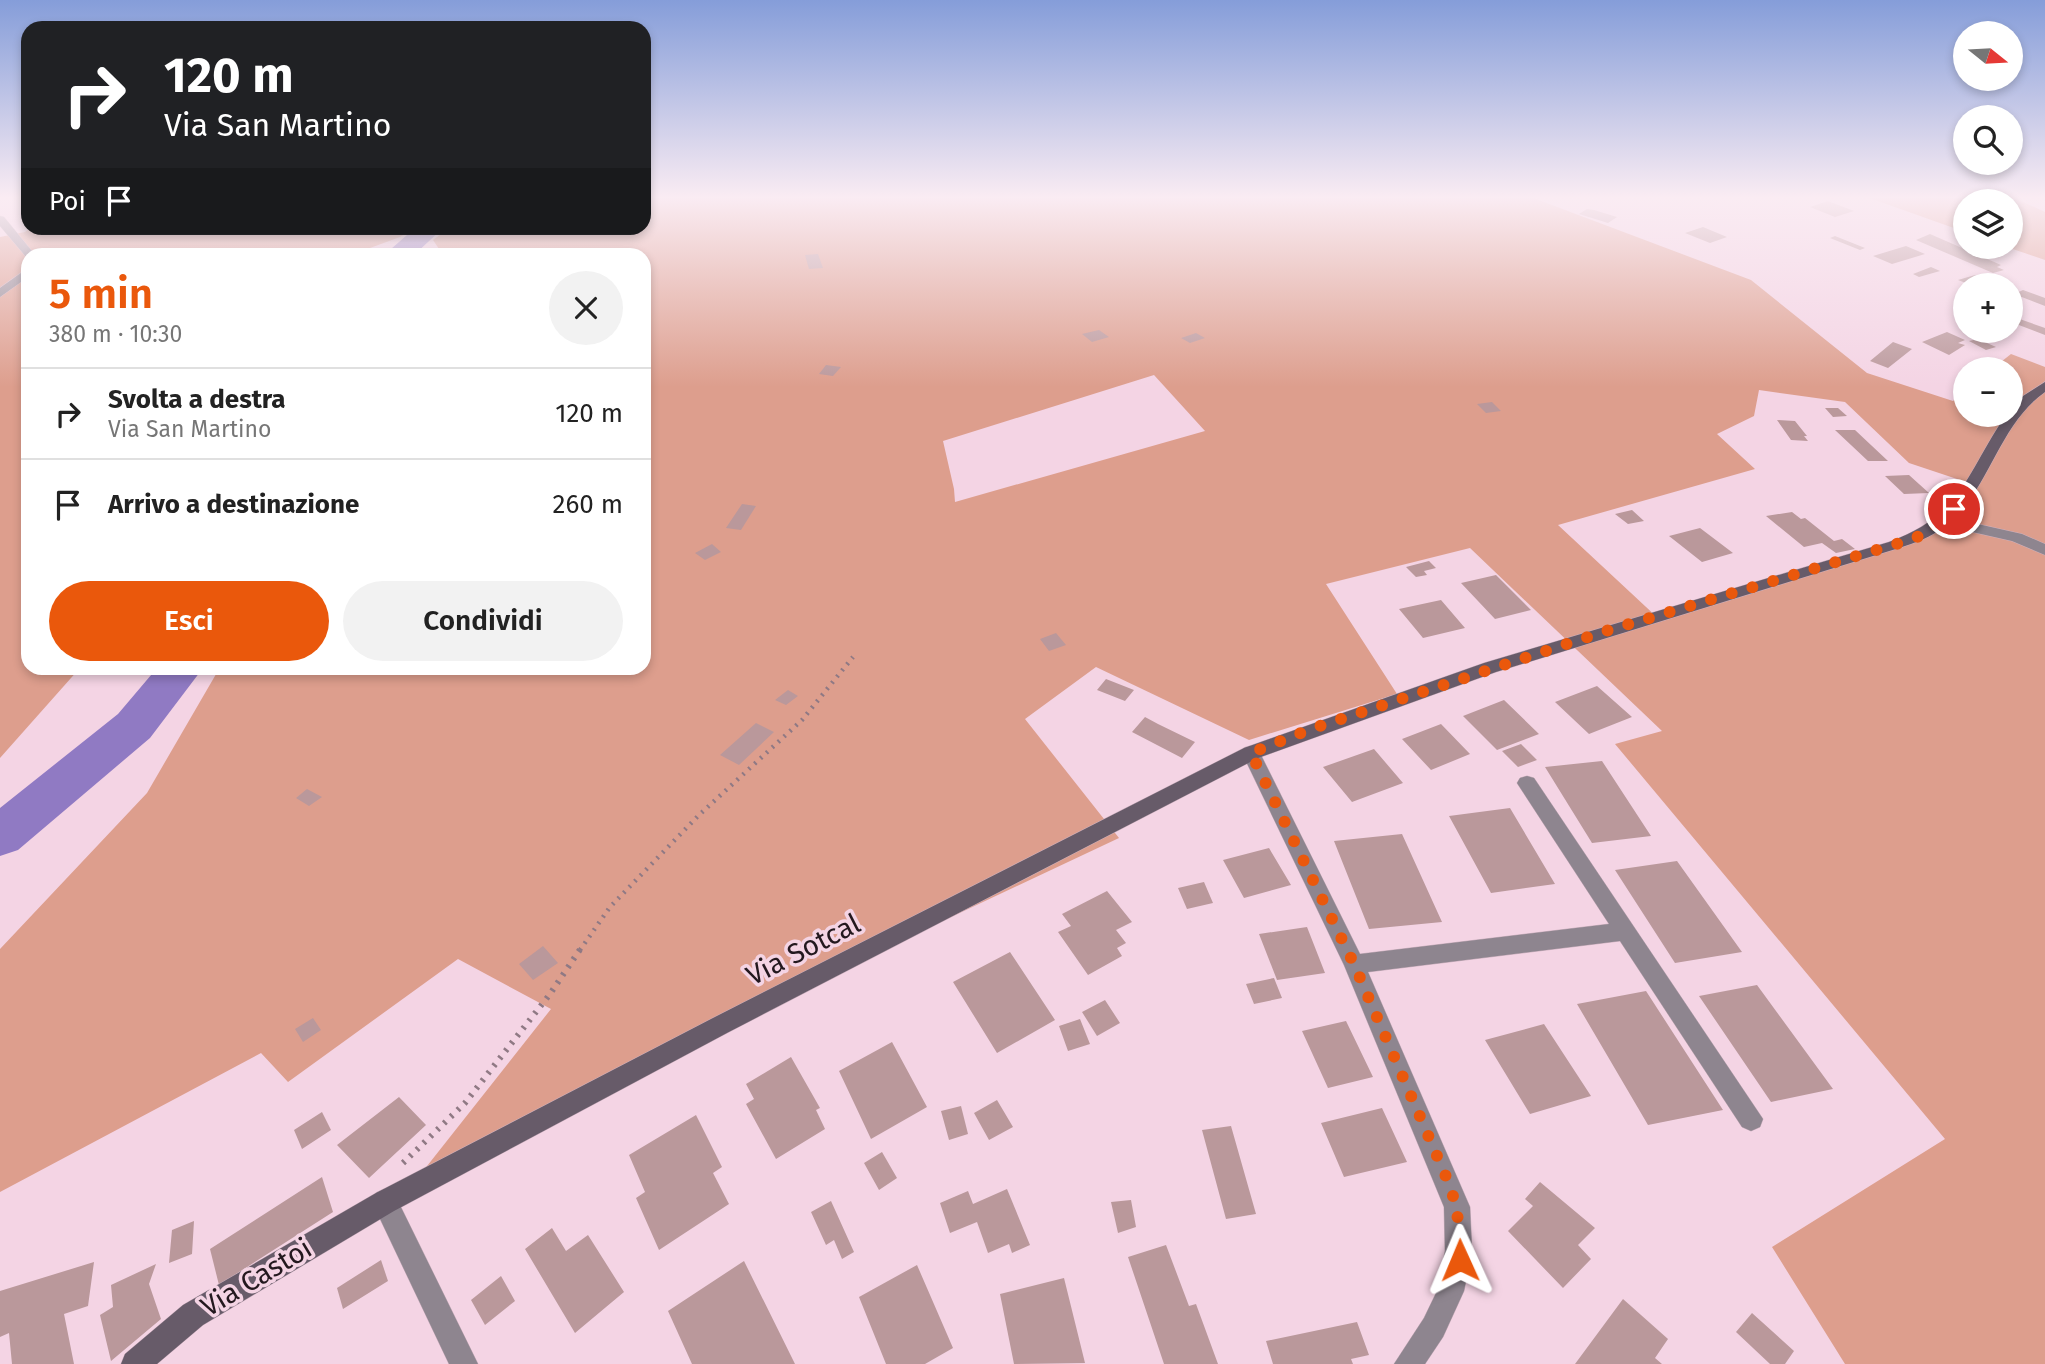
<!DOCTYPE html>
<html lang="it">
<meta charset="utf-8">
<style>
body{margin:0;font-family:"Fira Sans",sans-serif;background:#f2f2f2;color:#222;height:100vh;display:flex;flex-direction:column;font-size:26px;white-space:nowrap}
*{box-sizing:border-box;margin:0}
p{font-size:23px;color:#767676}
.icon{flex:none;width:38px;height:38px;fill:none;stroke:currentColor;stroke-width:2;stroke-linecap:round;stroke-linejoin:round}
.map{position:relative;flex:1;overflow:hidden}
.side{position:absolute;left:21px;top:248px;width:630px;height:427px;display:flex;flex-direction:column;background:#fff;border-radius:21px;box-shadow:0 4px 10px #0003}
.side>*{flex:none}
.guide{position:absolute;left:21px;top:21px;width:630px;height:214px;border-radius:21px;box-shadow:0 4px 10px #0003;background:#202124;color:#fff;overflow:hidden}
.needle{width:46px;rotate:108deg}
.buttons{position:absolute;left:1953px;top:21px;display:grid;gap:14px}
.buttons a{display:grid;place-items:center;width:70px;height:70px;border-radius:50%;background:#fff;box-shadow:0 4px 10px #0003;font-size:35px}
.pin{position:absolute;display:grid;place-items:center;width:60px;height:60px;color:#fff;margin:-30px;border:4px solid #fff;border-radius:50%;box-shadow:0 2px 7px #0007}
.me{position:absolute;width:77px;margin:-38px;rotate:359deg;stroke-linejoin:round;filter:drop-shadow(0 0 5px #0008)}
.turn{display:flex;align-items:center;gap:24px;height:147px;padding:0 28px;font-size:32px}
.turn .icon{width:91px;height:91px;stroke-width:2.5}
.turn b{display:block;font-size:49px;line-height:60px}
.then{display:flex;align-items:center;height:66px;padding:0 28px;background:#0003;gap:14px;font-size:26px}
.round{display:grid;place-items:center;flex:none;width:74px;height:74px;border-radius:37px;background:#f2f2f2}
.headline{display:flex;align-items:center;justify-content:space-between;height:119px;padding:0 28px}
h1{font-size:42px;font-weight:600;line-height:52px;color:#ea580c}
.cta{display:flex;gap:14px;margin-top:auto;padding:14px 28px}
.cta a{flex:1;height:80px;border-radius:42px;background:#ea580c;color:#fff;font-size:28px;font-weight:600;line-height:80px;text-align:center}
.cta a+a{background:#f2f2f2;color:#222}
ul{padding:0;list-style:none}
li{display:flex;align-items:center;gap:21px;height:91px;padding:0 28px;border-top:2px solid #e0e0e0}
li div{flex:1}
li b{display:block;font-size:26px}
li em{font-style:normal}
.map>svg:first-child{display:block}
</style>
<div class="map">
<svg width="2045" height="1364" viewBox="0 0 2045 1364">
<rect width="100%" height="100%" fill="#f4d4e4"/>
<path fill="#dd9e8d" fill-rule="evenodd" d="M644 196H1528L1751 280 1867 373 1953 401 1965 391V415H2011V369H1992L2011 354 2045 367V1364H1845L1772 1247 1945 1139 1615 744 1662 731 1470 548 1326 584 1397 694 1249 740 1096 667 1025 719 1119 838 694 1038 416 1180 551 1009 458 959 288 1082 261 1053 0 1192V949L147 793 219 669 644 668V256L443 255 433 240 449 228H644ZM1154 375 1205 431 955 502 954 489 943 441ZM1759 390 1845 402 1909 463 1960 480 1966 508 1938 531 1834 568 1660 620 1558 525 1755 469 1717 434 1754 416Z
M1864 196H2010L2045 212V260L2007 247H2011V201H1965V232Z
M30 228H415L400 237 351 255 28 256V668L79 669 0 758V237L25 232Z"/>
<g fill="none" stroke-linecap="round" stroke-linejoin="round">
<path fill="#907ac3" fill-rule="evenodd" d="M415 228H443L413 256H383Z
M157 668H203L150 738 18 850 0 856V808L118 714Z"/>
</g>
<path fill="#ba989b" d="M1828 201 1854 211 1835 217 1810 207Z
M1587 209 1594 210 1617 217 1608 223 1579 214Z
M1703 227 1727 237 1710 243 1685 233Z
M1930 234 2001 265 1997 267 2004 270 1993 273 1916 240Z
M1835 236 1865 248 1860 250 1830 238Z
M1906 246 1925 254 1892 264 1873 256Z
M818 254 823 268 809 269 805 255Z
M1931 267 1940 271 1919 277 1913 274Z
M1975 275 1986 280 1983 281 1992 285H1971L1958 280Z
M2023 290 2045 298V306L2014 294Z
M2011 316 2045 328V335L2011 322Z
M1099 330 1109 337 1092 342 1082 334Z
M1947 332 1965 340 1958 343 1965 345 1949 355 1922 342Z
M1196 333 1205 338 1190 343 1181 338Z
M1978 339 1996 347 1986 350 1969 341Z
M1893 342 1912 349 1888 368 1870 361Z
M826 365 841 367 833 376 819 374Z
M1492 402 1501 411 1486 413 1477 404Z
M1825 408H1838L1847 416 1833 417Z
M1777 420 1795 421 1807 436H1804L1808 441 1791 440Z
M1835 430H1855L1888 461H1868Z
M1909 475 1929 493 1904 494 1885 476Z
M742 504 756 506 741 530 726 528Z
M1632 510 1644 521 1628 524 1615 514Z
M1792 512 1801 519 1805 518 1834 541 1842 539 1855 549 1836 553 1822 543 1804 547 1766 516Z
M1700 528 1733 553 1702 562 1669 536Z
M712 544 721 552 705 560 695 553Z
M1429 561 1436 568 1424 571 1427 575 1416 577 1406 567Z
M1496 575 1531 610 1495 619 1461 583Z
M1441 600 1465 628 1423 638 1399 609Z
M1056 633 1066 645 1049 651 1040 639Z
M1106 679 1134 690 1125 701 1097 690Z
M1597 686 1632 717 1589 734 1555 702Z
M788 690 798 696 786 705 775 700Z
M1504 700 1539 734 1497 750 1463 716Z
M1145 717 1158 724 1195 742 1182 758 1132 732Z
M756 723 774 732 739 765 720 755Z
M1441 724 1470 754 1431 770 1402 739Z
M1521 744 1537 760 1518 767 1502 751Z
M1374 749 1403 783 1352 802 1323 767Z
M1602 761 1651 836 1592 843 1545 767Z
M307 789 322 797 309 806 296 798Z
M1510 808 1555 884 1491 893 1449 816Z
M1402 834 1442 922 1369 929 1334 841Z
M1269 848 1291 885 1244 898 1223 860Z
M1677 861 1742 952 1675 963 1615 870Z
M1204 882 1213 903 1187 909 1178 888Z
M1107 891 1132 922 1116 930 1126 943 1117 948 1122 956 1088 975 1058 932 1071 926 1062 914Z
M1307 927 1325 973 1277 980 1259 934Z
M543 946 558 963 533 980 519 964Z
M1010 952 1055 1020 997 1053 953 982Z
M1274 978 1282 998 1254 1004 1246 984Z
M1757 985 1833 1089 1771 1102 1699 996Z
M1646 991 1723 1110 1648 1125 1577 1004Z
M1105 1000 1120 1023 1097 1036 1082 1012Z
M313 1018 321 1030 303 1042 295 1029Z
M1080 1019 1090 1044 1068 1051 1059 1026Z
M1346 1021 1373 1077 1328 1088 1302 1031Z
M1544 1024 1591 1096 1530 1114 1485 1040Z
M892 1042 927 1107 871 1139 839 1071Z
M791 1057 820 1108 816 1110 825 1129 776 1159 746 1104 754 1099 746 1084Z
M399 1097 426 1125 369 1178 337 1145Z
M997 1100 1013 1127 989 1140 974 1113Z
M961 1106 968 1134 949 1140 941 1111Z
M1382 1108 1407 1162 1344 1177 1321 1123Z
M322 1112 331 1130 302 1149 294 1130Z
M696 1115 722 1167 713 1173 729 1204 659 1250 636 1198 645 1192 629 1155Z
M1231 1126 1256 1214 1226 1219 1202 1130Z
M882 1152 897 1178 879 1190 864 1163Z
M322 1177 333 1212 219 1285 210 1249Z
M1540 1182 1595 1228 1578 1245 1591 1259 1563 1288 1508 1231 1533 1206 1525 1199Z
M1007 1189 1030 1245 1012 1253 1009 1244 988 1253 977 1222 950 1233 940 1203 968 1191 973 1204Z
M1131 1200 1136 1227 1118 1233 1111 1202Z
M831 1201 854 1252 842 1259 834 1240 826 1245 811 1212Z
M194 1221 192 1254 169 1263 172 1230Z
M552 1228 566 1251 588 1235 624 1292 575 1333 525 1249Z
M1166 1245 1189 1306 1196 1304 1218 1364H1164L1128 1257Z
M381 1260 388 1281 343 1309 337 1288Z
M744 1261 795 1364H692L668 1311Z
M94 1262 88 1306 64 1314 74 1364H12L9 1333 0 1337V1291Z
M156 1264 149 1284 161 1319 111 1361 100 1315 113 1307 111 1285Z
M917 1265 953 1348 925 1364H886L859 1297Z
M501 1276 515 1301 485 1325 471 1300Z
M1064 1278 1085 1363 1014 1364 1000 1294Z
M1623 1299 1668 1339 1655 1358 1662 1364H1575Z
M1752 1313 1794 1351 1785 1364H1770L1736 1332Z
M1357 1322 1369 1355 1351 1359 1353 1364H1273L1266 1341Z"/>
<g fill="none" stroke-linecap="round" stroke-linejoin="round">
<g stroke="#ceb2c0" stroke-width="1">
<path id="street" d="M0 216 4 217 36 256H28L27 258 0 226Z
M28 268V277L0 297V288Z
M1942 516 2022 534 2045 544V555L2012 541 1937 524 1935 521 1937 518Z
M1251 746 1258 748 1260 753 1360 954 1609 924 1517 783 1520 778 1527 776 1534 778 1763 1119 1760 1127 1751 1131 1742 1127 1620 941 1368 972 1470 1207 1472 1251 1464 1291 1443 1337 1425 1364H1394L1424 1318 1437 1291 1445 1251 1444 1207 1344 965 1242 753 1244 748Z
M385 1189 394 1193 478 1364H449L372 1202 376 1193Z"/>
</g>
<g stroke="#ceb2c0" stroke-width="1">
<path id="secondary" d="M2045 382V392C1997 426 1990 491 1944 527 1931 537 1915 543 1899 548L1496 672 1258 758 727 1033 394 1211 203 1325 157 1364H121L125 1354 183 1305 376 1193 711 1019 1244 748 1484 663 1889 542C1963 515 1966 473 2006 415H2011V409L2023 396Z"/>
</g>
<path stroke="#8f7984" stroke-width="4.5" stroke-dasharray="2 6" stroke-linecap="butt" d="M580 950 610 907 698 816 802 720 853 657"/>
<path stroke="#8f7984" stroke-width="6" stroke-dasharray="2.5 7" stroke-linecap="butt" d="M403 1163 465 1103 550 994 581 948"/>
<use href="#street" fill="#8e858f" fill-rule="evenodd"/>
<use href="#secondary" fill="#675b69" fill-rule="evenodd"/>
</g>
<linearGradient id="sky" x2="0" y2="1"><stop stop-color="#859dd9"/><stop offset="0.51" stop-color="#faecf3"/><stop offset="1" stop-color="#faecf3" stop-opacity="0"/></linearGradient>
<rect width="2045" height="387" fill="url(#sky)"/>
<g fill="none" stroke-linecap="round" stroke-linejoin="round">
<path stroke="#ea580c" stroke-width="12" stroke-dasharray="0 21.6" d="M1460 1260C1461 1234 1458 1211 1450 1186L1354 964 1251 753 1311 729 1606 631 1913 539 1929 531 1954 509"/>
</g>
<g text-anchor="middle" stroke-width="7" stroke-linejoin="round" paint-order="stroke">
<g font-size="28" fill="#23181e" stroke="#f4d4e4">
<text transform="translate(803 949) rotate(-27)" y="10">Via Sotcal</text>
<text transform="translate(256 1277) rotate(-31)" y="10">Via Castoi</text>
</g>
</g>
</svg>
<div class="buttons">
<a><svg class="needle" viewBox="-14 -14 28 28"><path d="M0-13l5 13h-10z" fill="#e53935"/><path d="M0 13l5-13h-10z" fill="#767676"/></svg></a>
<a><svg class="icon" aria-label="search" viewBox="0 0 24 24"><circle cx="10" cy="10" r="6"/><path d="M15 15l6 6"/></svg></a>
<a><svg class="icon" aria-label="layers" viewBox="0 0 24 24"><path d="M12 4l9 5-9 5-9-5zM3 14l9 5 9-5"/></svg></a>
<a>+</a>
<a>−</a>
</div>
<div class="pin" style="left:1954px;top:509px;background:#d93025"><svg class="icon" aria-label="arrive" viewBox="0 0 24 24"><path d="M6 21V4h12l-3 4 3 4H6"/></svg></div>
<svg class="me" style="left:1460px;top:1260px" viewBox="-20 -20 40 40"><path d="M0-17L14 15 0 8-14 15z" fill="#ea580c" stroke="#fff" stroke-width="4"/></svg>
<div class="guide">
<div class="turn"><svg class="icon" aria-label="right" viewBox="0 0 24 24"><path d="M7 20v-9h11M14 6l5 5-5 5"/></svg><div><b>120 m</b>Via San Martino</div></div>
<div class="then">Poi<svg class="icon" aria-label="arrive" viewBox="0 0 24 24"><path d="M6 21V4h12l-3 4 3 4H6"/></svg></div>
</div>
<section class="side">
<div class="headline"><div><h1>5 min</h1><p>380 m · 10:30</p></div><a class="round"><svg class="icon" aria-label="close" viewBox="0 0 24 24"><path d="M6 6l12 12M18 6L6 18"/></svg></a></div>
<ul>
<li><svg class="icon" aria-label="right" viewBox="0 0 24 24"><path d="M7 20v-9h11M14 6l5 5-5 5"/></svg><div><b>Svolta a destra</b><p>Via San Martino</p></div><em>120 m</em></li>
<li><svg class="icon" aria-label="arrive" viewBox="0 0 24 24"><path d="M6 21V4h12l-3 4 3 4H6"/></svg><div><b>Arrivo a destinazione</b></div><em>260 m</em></li>
</ul>
<div class="cta"><a>Esci</a><a>Condividi</a></div>
</section>
</div>
